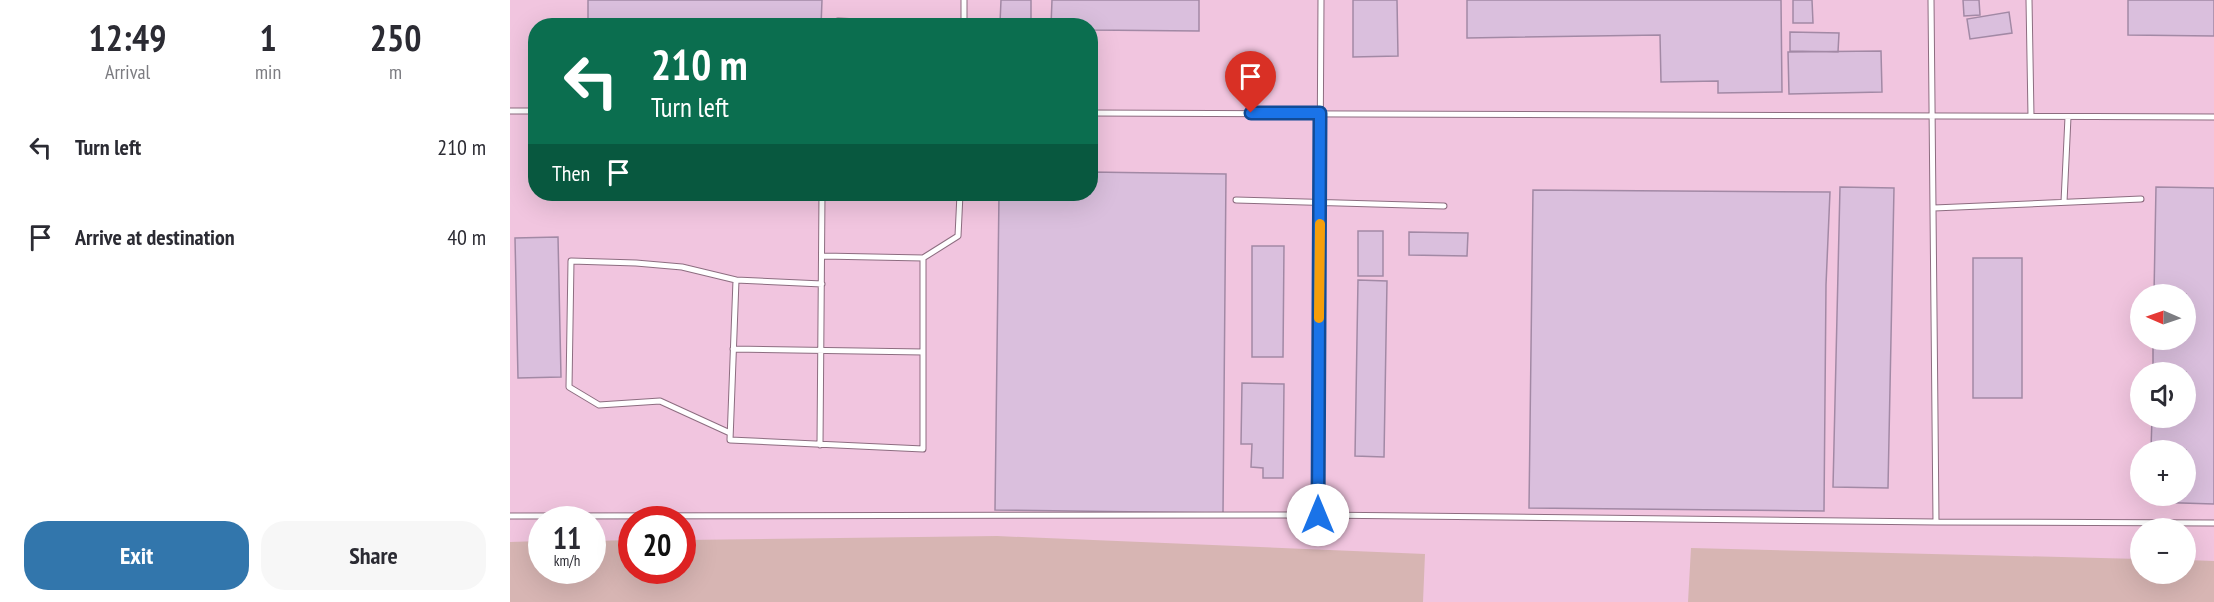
<!DOCTYPE html>
<meta charset="utf-8">
<style>
body{margin:0;font-family:"PT Sans Narrow",sans-serif;background:#f7f7f7;color:#2b2b33;height:100vh;display:flex;flex-direction:column;font-size:22px;white-space:nowrap}
*{box-sizing:border-box;margin:0}
p{font-size:20px;color:#7c7c81}
.icon{flex:none;width:33px;height:33px;fill:none;stroke:currentColor;stroke-width:2;stroke-linecap:round;stroke-linejoin:round}
.map{position:relative;flex:1;overflow:hidden}
.side{display:flex;flex-direction:column;background:#fff;width:510px}
.side>*{flex:none}
.hud{position:absolute;left:18px;top:18px;width:570px;height:183px;border-radius:24px;box-shadow:0 6px 24px #0002;background:#0b6e4f;color:#fff;overflow:hidden}
.needle{width:39px;rotate:272deg}
.buttons{position:absolute;left:1620px;top:284px;display:grid;gap:12px}
.buttons a{display:grid;place-items:center;width:66px;height:66px;border-radius:50%;background:#fff;box-shadow:0 6px 24px #0002;font-size:30px}
.speed{position:absolute;left:18px;top:506px;display:flex;gap:12px;font-size:30px;font-weight:700;text-align:center}
.speed>*{display:grid;place-content:center;width:78px;height:78px;border-radius:50%;background:#fff;box-shadow:0 6px 24px #0002;line-height:1}
.speed small{font-size:15px;font-weight:400}
.speed .limit{border:9px solid #d22;background:#fff;color:#111}
.pin{position:absolute;display:grid;place-items:center;width:51px;height:51px;color:#fff;margin:-62px -26px;border-radius:50% 50% 50% 0;rotate:-45deg;box-shadow:0 0 6px #0007}
.pin .icon{rotate:45deg}
.me{position:absolute;width:66px;margin:-33px;rotate:0deg;stroke-linejoin:round;filter:drop-shadow(0 0 4px #0008)}
.turn{display:flex;align-items:center;gap:21px;height:126px;padding:0 24px;font-size:27px}
.turn .icon{width:78px;height:78px;stroke-width:2.5}
.turn b{display:block;font-size:42px;line-height:51px}
.then{display:flex;align-items:center;height:57px;padding:0 24px;background:#0003;gap:12px;font-size:22px}
.eta{display:flex;justify-content:space-evenly;align-items:center;height:102px;text-align:center}
.eta b{font-size:36px;font-weight:700;line-height:42px}
.button{display:flex;gap:12px;margin-top:auto;padding:12px 24px}
.button a{flex:1;height:69px;border-radius:24px;background:#3276ac;color:#fff;font-size:24px;font-weight:700;line-height:69px;text-align:center}
.button a+a{background:#f7f7f7;color:#2b2b33}
ul{padding:0;list-style:none}
li{display:flex;align-items:center;gap:18px;height:90px;padding:0 24px}
li div{flex:1}
li b{display:block;font-size:22px}
li em{font-style:normal}
main{display:flex;flex:1;min-height:0}
.map>svg:first-child{display:block}
</style>
<main>
<section class="side">
<div class="eta">
<div><b>12:49</b><p>Arrival</p></div>
<div><b>1</b><p>min</p></div>
<div><b>250</b><p>m</p></div>
</div>
<ul>
<li><svg class="icon" aria-label="left" viewBox="0 0 24 24"><path d="M17 20v-9H6M10 6l-5 5 5 5"/></svg><div><b>Turn left</b></div><em>210 m</em></li>
<li><svg class="icon" aria-label="arrive" viewBox="0 0 24 24"><path d="M6 21V4h12l-3 4 3 4H6"/></svg><div><b>Arrive at destination</b></div><em>40 m</em></li>
</ul>
<div class="button"><a>Exit</a><a>Share</a></div>
</section>
<div class="map">
<svg width="1704" height="602" viewBox="0 0 1704 602">
<rect width="100%" height="100%" fill="#f7d2e8"/>
<path fill="#f1c5df" fill-rule="evenodd" d="M0 0H1704V602H0ZM26 26H580V194H26ZM1630 294H1676V339H1630ZM1630 372H1676V417H1630ZM1630 450H1676V495H1630ZM32 519H82V570H32ZM122 519H172V570H122ZM1630 528H1676V573H1630Z"/>
<path fill="#d7b5b3" d="M487 536 915 554 913 602H0V542L31 541 32 570H82L83 541 121 540 122 570H172L173 540Z
M1181 548 1630 559V573H1676V560L1704 561V602H1178Z"/>
<path fill="#dabfdd" stroke="#a289a5" stroke-width="1.5" d="M78 0H312L311 26H105V20L78 19Z
M491 0H521V23H490Z
M542 0H689V31L580 30V26H541Z
M843 0H887L888 56 843 57Z
M957 0H1271L1272 92 1208 93V81L1151 82 1150 35 957 38Z
M1283 0H1302L1303 23H1283Z
M1453 0H1469L1470 15 1454 16Z
M1618 0H1704V36L1618 35Z
M1499 12 1502 33 1460 39 1457 19Z
M1280 32 1329 33 1328 52 1280 51Z
M1371 51 1372 92 1279 94 1278 52Z
M580 172 716 174 713 513 485 510 489 194H580Z
M1330 187 1384 188 1378 488 1323 487Z
M1646 187 1704 188V504L1640 502V495H1676V450H1641L1642 417H1676V372H1643V339H1676V294H1644Z
M1023 190 1320 192 1316 285 1314 511 1019 508Z
M848 231H873V276H848Z
M899 232 958 233 957 256 899 255Z
M48 237 51 377 8 378 5 238Z
M742 246H774L773 357H742Z
M1463 258H1512V398H1463Z
M848 280 877 281 874 457 845 456Z
M732 383 774 384 773 478H753V468L741 467 742 444H731Z"/>
<g fill="none" stroke-linecap="round" stroke-linejoin="round">
<g stroke="#8d6d80" stroke-width="7">
<path id="service" d="M1421 0 1426 522
M1519 0 1521 116
M328 21 439 26
M454 26V0
M0 111H26
M580 113 1704 117
M726 200 934 206
M1554 202 1558 117
M1424 208 1631 199
M313 256 413 258
M312 284 226 280 220 440 413 449V258L448 236 450 194
M223 349 413 352
M220 433 150 401 89 405 59 387 61 261 126 263 172 267 226 280
M310 445 312 194
M808 515 811 0
M0 516 808 515 1426 522 1704 523"/>
</g>
<use href="#service" stroke="#fff" stroke-width="5"/>
</g>
<g fill="none" stroke-linecap="round" stroke-linejoin="round">
<g stroke="#114b97" stroke-width="15">
<path id="route" d="M741 113H810L808 515"/>
</g>
<use href="#route" stroke="#1a73e8" stroke-width="10"/>
<path stroke="#f59e0b" stroke-width="10" d="M809 318 810 224"/>
</g>
</svg>
<div class="buttons">
<a><svg class="needle" viewBox="-14 -14 28 28"><path d="M0-13l5 13h-10z" fill="#e53935"/><path d="M0 13l5-13h-10z" fill="#7c7c81"/></svg></a>
<a><svg class="icon" aria-label="sound" viewBox="0 0 24 24"><path d="M4 9h4l5-4v14l-5-4H4zM17 9q2 3 0 6"/></svg></a>
<a>+</a>
<a>−</a>
</div>
<div class="speed"><div>11<small>km/h</small></div><div class="limit">20</div></div>
<div class="pin" style="left:741px;top:113px;background:#d93025"><svg class="icon" aria-label="arrive" viewBox="0 0 24 24"><path d="M6 21V4h12l-3 4 3 4H6"/></svg></div>
<svg class="me" style="left:808px;top:515px" viewBox="-20 -20 40 40"><circle r="19" fill="#fff"/><path d="M0-13L10 11 0 6-10 11z" fill="#1a73e8"/></svg>
<div class="hud">
<div class="turn"><svg class="icon" aria-label="left" viewBox="0 0 24 24"><path d="M17 20v-9H6M10 6l-5 5 5 5"/></svg><div><b>210 m</b>Turn left</div></div>
<div class="then">Then<svg class="icon" aria-label="arrive" viewBox="0 0 24 24"><path d="M6 21V4h12l-3 4 3 4H6"/></svg></div>
</div>
</div>
</main>
